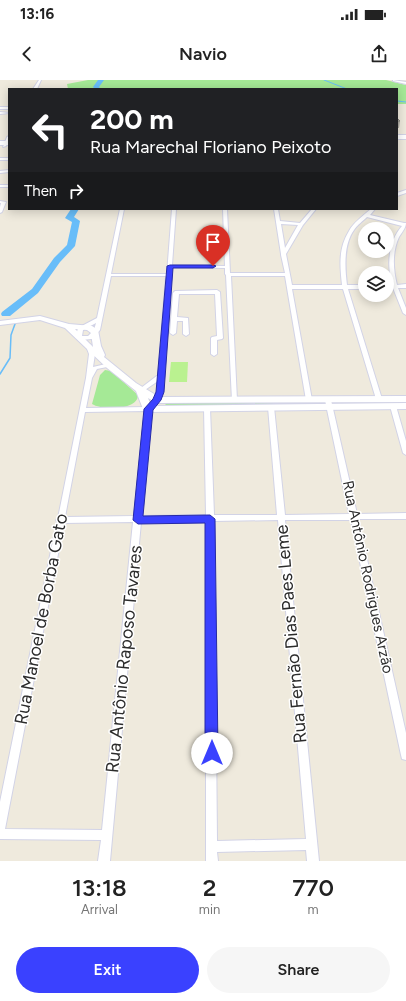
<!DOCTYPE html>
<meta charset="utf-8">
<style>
body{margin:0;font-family:Figtree,sans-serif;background:#f6f6f6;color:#222;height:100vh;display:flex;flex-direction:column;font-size:15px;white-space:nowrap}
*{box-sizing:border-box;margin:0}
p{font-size:13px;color:#767676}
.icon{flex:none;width:22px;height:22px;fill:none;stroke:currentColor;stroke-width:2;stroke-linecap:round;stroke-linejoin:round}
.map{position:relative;height:781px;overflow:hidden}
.panel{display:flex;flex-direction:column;background:#fff;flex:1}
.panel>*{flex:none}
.hud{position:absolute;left:8px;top:8px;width:390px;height:122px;border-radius:0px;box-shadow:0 2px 10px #0003;background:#202124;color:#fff;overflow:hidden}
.buttons{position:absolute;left:358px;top:142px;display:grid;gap:8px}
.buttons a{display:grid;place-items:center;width:36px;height:36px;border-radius:50%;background:#fff;box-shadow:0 2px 10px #0003;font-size:20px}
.pin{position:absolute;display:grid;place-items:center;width:34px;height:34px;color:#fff;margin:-41px -17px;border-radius:50% 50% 50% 0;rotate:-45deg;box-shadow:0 0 4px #0007}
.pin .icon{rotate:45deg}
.me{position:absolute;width:44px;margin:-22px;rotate:0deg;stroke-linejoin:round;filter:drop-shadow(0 0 3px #0008)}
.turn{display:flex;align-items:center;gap:14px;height:84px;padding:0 16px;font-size:18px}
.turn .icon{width:52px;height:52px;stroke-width:2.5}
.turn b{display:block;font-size:28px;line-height:34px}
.then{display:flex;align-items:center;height:38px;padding:0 16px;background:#0003;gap:8px;font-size:15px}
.eta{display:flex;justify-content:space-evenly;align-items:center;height:68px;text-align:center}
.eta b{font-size:24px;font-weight:600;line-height:28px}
.cta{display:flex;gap:8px;margin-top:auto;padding:8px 16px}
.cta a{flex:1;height:46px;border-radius:24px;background:#3a41ff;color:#fff;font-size:16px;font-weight:600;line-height:46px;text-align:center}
.cta a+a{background:#f6f6f6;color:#222}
.status{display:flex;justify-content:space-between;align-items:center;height:28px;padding:0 20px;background:#fff;direction:ltr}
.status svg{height:11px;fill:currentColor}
header{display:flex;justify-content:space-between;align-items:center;height:52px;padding:0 16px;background:#fff;font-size:18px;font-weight:600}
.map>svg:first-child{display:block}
</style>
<div class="status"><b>13:16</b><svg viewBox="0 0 49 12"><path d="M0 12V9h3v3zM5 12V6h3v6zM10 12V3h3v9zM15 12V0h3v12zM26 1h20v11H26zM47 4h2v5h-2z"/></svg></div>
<header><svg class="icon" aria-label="back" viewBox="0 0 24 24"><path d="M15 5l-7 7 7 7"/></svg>Navio<svg class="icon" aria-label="share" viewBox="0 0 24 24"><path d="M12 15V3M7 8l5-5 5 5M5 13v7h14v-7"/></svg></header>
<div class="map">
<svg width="406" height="781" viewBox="0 0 406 781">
<rect width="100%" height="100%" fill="#efeadd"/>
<path fill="#a5e996" d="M88 0H386L406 5V24H397V9H68L67 4Z
M105 290 111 291 138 315C138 331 101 330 92 324L100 295Z
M321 321 324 322V325L166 327 165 325 167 323Z"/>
<path fill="#baf190" d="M171 282H188L187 302H169Z"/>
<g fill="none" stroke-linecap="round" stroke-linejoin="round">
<path stroke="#68bdf9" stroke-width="1" d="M324 0 347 9
M397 21 406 22"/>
<path stroke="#68bdf9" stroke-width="1.5" d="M0 294 10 278 11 255 15 244"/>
<path fill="#68bdf9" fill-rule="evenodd" d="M98 0H104L99 7 101 9H95L93 7Z
M71 129H79L74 137 80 141 75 166 60 182 38 213 10 236H2L1 234 2 232 32 209 54 178 67 165 72 142 65 138Z"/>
<g stroke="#d2d3e6" stroke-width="2">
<path id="street" d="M39 0H41L37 9H33Z
M393 0 406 2V4L393 1Z
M0 27H9V29H0Z
M0 32 9 33 0 34Z
M9 56V60L6 66 3 67 7 57Z
M0 78H9V80H0Z
M9 90V92L0 93V91Z
M0 105H9V107H0Z
M406 110V113L397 116V113Z
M0 121 6 122 2 132 0 133V127L1 123H0Z
M120 129H124L111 194H167L172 129H176L172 185 225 186 223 129H227L230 193H285L281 175V174L274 129H278L280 141 300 143 312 129H316L303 145 286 174 292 205H342C340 186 338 169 349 151 353 143 364 135 371 129H375L370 135 404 143H406C406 148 402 152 399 157 392 172 393 189 397 205L406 204V208H398L406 228V235L403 233 393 208 387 209V205H392C387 185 388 162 402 146L367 137C363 141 357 145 354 150 343 165 345 189 347 205H365V209H348L382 319 381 320H377L376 319 343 209H292L312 320 309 322 306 320 285 196H231L237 320 236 321H232L226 195 225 194V188L172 187 163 311 159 321 151 330 141 436 206 435 204 328 207 326 210 328 214 435H277L268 327 271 325 274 327 285 435 349 434 325 320 328 318 331 320 357 434 406 433V439H358L406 653V680L402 679 401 675 351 440H285L319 781H307L306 770 217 772 218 781H206V441L141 442 110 781H98L101 760 0 759V722L57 441 56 440 58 438 86 298 89 274 86 266 89 264 91 265 95 274 93 287 110 283 113 285 112 286 97 289 92 298 86 328 146 327C156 317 157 315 158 301L142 312H138L137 311 158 295 166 196H111L100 250 92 259 81 260 76 256 78 248 97 238ZM281 144 298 145 285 168ZM96 243 94 250 88 256H82L83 250ZM145 331 134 436 65 437 85 332ZM278 440 306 759 217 761 214 441ZM133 442 102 750 5 749 64 443Z
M217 210 220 212 223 258 222 259 217 260V274L214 276 211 274V258L212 257 217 256 215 214H179L177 237 188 238 189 254 186 256 183 254V241H177L176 253 173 255 170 253 173 213 175 211Z
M393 324 396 326 406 361V375L403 373 390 326Z"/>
</g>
<g stroke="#d2d3e6" stroke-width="2">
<path id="secondary" d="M397 55H406V59H397Z
M0 61H9V65H0Z
M40 236 69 244 92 246 98 250 101 266 105 275 104 277 136 303 159 317 406 316V322L157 323 148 318 151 326 406 323V329L148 332 143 329 136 311 107 288 65 248 40 240 0 245V241ZM75 249 87 250 91 253 93 267Z"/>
</g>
<use href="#street" fill="#fff" fill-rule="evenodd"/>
<use href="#secondary" fill="#fff" fill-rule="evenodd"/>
</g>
<path fill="#aeaba3" d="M397 41H400L399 48H397Z"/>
<path fill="#cac7bd" stroke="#8d8b84" d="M397 38 400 41H397Z"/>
<path fill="#3a41ff" stroke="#262aa6" d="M170 185H213L216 186 213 188H173L164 312 161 320 153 330 143 436 210 435 215 439 218 673 216 678 212 680 207 678 205 673V443L138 444 133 440 144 329 153 319 156 312 167 186Z"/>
<g text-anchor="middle" stroke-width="3" stroke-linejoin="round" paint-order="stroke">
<g font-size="15" fill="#2c2c2c" stroke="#fff">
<text transform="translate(368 497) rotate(78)" y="5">Rua Antônio Rodrigues Arzão</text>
</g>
<g font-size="18" fill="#2c2c2c" stroke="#fff">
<text transform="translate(41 539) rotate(-79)" y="6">Rua Manoel de Borba Gato</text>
<text transform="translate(291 554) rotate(-95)" y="6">Rua Fernão Dias Paes Leme</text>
<text transform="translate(124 579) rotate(-84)" y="6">Rua Antônio Raposo Tavares</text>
</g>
</g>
</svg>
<div class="buttons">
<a><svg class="icon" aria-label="search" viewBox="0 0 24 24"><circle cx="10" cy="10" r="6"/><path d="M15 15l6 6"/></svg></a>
<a><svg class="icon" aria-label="layers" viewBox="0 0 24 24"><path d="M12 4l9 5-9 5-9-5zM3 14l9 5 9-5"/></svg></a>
</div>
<div class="pin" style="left:213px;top:186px;background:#d93025"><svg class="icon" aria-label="arrive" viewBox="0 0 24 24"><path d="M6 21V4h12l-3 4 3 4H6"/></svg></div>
<svg class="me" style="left:212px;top:673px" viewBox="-20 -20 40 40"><circle r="19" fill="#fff"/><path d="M0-13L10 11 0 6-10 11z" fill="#3a41ff"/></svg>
<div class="hud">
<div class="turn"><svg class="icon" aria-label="left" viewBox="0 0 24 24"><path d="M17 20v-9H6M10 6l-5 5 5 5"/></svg><div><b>200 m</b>Rua Marechal Floriano Peixoto</div></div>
<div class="then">Then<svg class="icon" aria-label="right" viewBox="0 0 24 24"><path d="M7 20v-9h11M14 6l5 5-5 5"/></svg></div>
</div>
</div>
<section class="panel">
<div class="eta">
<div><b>13:18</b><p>Arrival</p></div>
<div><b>2</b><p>min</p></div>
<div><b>770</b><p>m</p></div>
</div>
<div class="cta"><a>Exit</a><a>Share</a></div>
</section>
